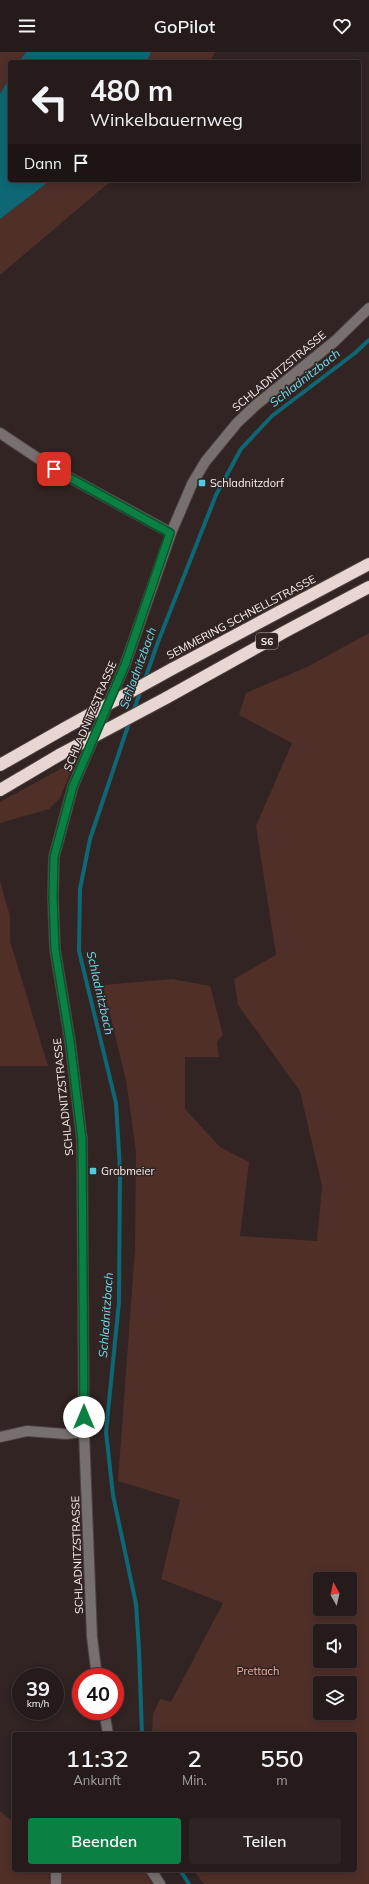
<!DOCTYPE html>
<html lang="de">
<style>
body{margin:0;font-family:Mulish,sans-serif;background:#2d2423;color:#f1f3f6;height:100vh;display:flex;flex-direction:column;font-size:15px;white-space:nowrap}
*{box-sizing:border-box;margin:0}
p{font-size:13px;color:#a3a1a2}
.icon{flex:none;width:22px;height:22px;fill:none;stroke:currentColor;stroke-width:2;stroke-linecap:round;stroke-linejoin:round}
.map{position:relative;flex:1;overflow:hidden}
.details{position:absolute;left:12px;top:1680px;width:345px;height:140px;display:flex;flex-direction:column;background:#251b1a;border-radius:4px;box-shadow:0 2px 10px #0003,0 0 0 1px #423939}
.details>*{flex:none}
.hud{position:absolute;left:8px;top:8px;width:353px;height:122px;border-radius:4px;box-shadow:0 2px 10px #0003,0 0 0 1px #423939;background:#251b1a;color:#f1f3f6;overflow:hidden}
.needle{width:26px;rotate:352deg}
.tools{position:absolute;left:313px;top:1520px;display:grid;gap:8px}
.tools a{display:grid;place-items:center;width:44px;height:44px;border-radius:4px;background:#251b1a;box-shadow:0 2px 10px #0003,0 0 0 1px #423939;font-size:20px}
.speed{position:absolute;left:12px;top:1616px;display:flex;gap:8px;font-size:20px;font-weight:700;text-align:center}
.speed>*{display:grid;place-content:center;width:52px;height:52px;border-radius:50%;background:#251b1a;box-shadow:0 2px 10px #0003,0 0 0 1px #423939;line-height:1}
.speed small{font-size:10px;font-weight:400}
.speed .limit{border:6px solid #d22;background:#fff;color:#111}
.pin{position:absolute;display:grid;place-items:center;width:34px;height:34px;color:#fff;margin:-17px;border-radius:8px;box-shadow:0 2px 6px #0006}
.me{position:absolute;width:44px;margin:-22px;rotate:0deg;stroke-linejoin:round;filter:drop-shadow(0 0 3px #0008)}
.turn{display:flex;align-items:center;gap:14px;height:84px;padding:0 16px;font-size:18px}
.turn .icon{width:52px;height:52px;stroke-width:2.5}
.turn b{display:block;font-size:28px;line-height:34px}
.then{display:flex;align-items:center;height:38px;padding:0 16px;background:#0003;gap:8px;font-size:15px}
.eta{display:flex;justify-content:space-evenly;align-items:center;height:68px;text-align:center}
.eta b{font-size:24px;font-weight:600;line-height:28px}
.button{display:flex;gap:8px;margin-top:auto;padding:8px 16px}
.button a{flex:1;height:46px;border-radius:4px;background:#0b8043;color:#fff;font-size:16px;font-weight:600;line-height:46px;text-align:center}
.button a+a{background:#2d2423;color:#f1f3f6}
header{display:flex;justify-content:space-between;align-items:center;height:52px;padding:0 16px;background:#251b1a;font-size:18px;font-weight:600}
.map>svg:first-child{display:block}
</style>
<header><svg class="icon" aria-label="menu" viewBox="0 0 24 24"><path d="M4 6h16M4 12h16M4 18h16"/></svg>GoPilot<svg class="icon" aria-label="heart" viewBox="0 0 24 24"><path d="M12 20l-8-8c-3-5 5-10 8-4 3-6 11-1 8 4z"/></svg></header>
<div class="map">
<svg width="369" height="1832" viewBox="0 0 369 1832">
<rect width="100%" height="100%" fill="#312422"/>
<path fill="#502f29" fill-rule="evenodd" d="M0 0H26L19 10H10V25L0 42Z
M151 0H215L210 10H147Z
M51 128H112L0 223V167Z
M369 581V1832H204L193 1818H355V1682H152L153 1662 160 1647 171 1650 223 1551 161 1527 180 1448 118 1429 135 1197 136 1100 126 1028 103 933 172 927 210 934 223 983 217 990 219 1005H185V1057L220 1095 249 1110 240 1184 317 1189 322 1134 300 1039 238 953 234 927 276 903 256 774 292 691 239 663 246 641 309 614ZM320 1527H350V1557H320ZM320 1579H350V1609H320ZM320 1631H350V1661H320Z
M75 709 60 746 49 757 0 771V750Z
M0 829 10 864V889L48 1014H0Z
M0 1759 14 1771V1818H49L50 1832H0Z
M59 1818H144L152 1832H59Z"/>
<path fill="#0e6774" d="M26 0H151L147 10H19Z
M10 25V128H51L0 167V42Z"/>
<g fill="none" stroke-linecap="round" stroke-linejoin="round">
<path stroke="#0e6774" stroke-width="4" d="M144 630 158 590 216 443 241 397 272 364 355 301 369 288
M133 660 141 638
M130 668 90 787 80 837 79 899 116 1051 120 1118 119 1250 106 1380 113 1443 136 1552 139 1598 142 1682
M180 1818 189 1832"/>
<g stroke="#4d413f" stroke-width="12">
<path id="minor" d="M0 381 54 417 171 481
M0 1385 27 1379 66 1382 84 1380
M56 1818V1832"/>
</g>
<g stroke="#4d413f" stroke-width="12">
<path id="tertiary" d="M97 1625 92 1585 84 1380 82 1088 70 989 55 897 53 845 54 805 73 734 125 613 171 481 192 432 205 410 237 371 256 353 335 289 369 256
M104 1659 108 1682
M151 1818 160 1832"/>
</g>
<g stroke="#4d413f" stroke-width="14">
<path id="motorway" d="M172 617 369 512
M166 646 288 578 369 535
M0 713 65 676
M0 738 61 702"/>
</g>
<use href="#minor" stroke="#77706f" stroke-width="10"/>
<use href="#tertiary" stroke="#77706f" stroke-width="10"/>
<use href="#motorway" stroke="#e7d6d2" stroke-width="12"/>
<g stroke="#4d413f" stroke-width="14" stroke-linecap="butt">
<path id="motorway-bridge" d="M65 676 172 617
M61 702 166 646"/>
</g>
<use href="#motorway-bridge" stroke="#e7d6d2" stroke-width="12"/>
</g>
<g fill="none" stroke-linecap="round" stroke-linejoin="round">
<g stroke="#07532c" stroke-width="10">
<path id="route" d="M54 417 170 481 125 613 73 734 54 805 53 845 55 897 70 989 82 1088 84 1365"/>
</g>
<use href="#route" stroke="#0b8043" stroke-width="7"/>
</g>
<g fill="#54cade" stroke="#312422" stroke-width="1.5">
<rect x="198" y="427" width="8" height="8" rx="2"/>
<rect x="89" y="1115" width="8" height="8" rx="2"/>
</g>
<g text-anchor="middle" stroke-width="3" stroke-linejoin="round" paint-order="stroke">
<rect fill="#312422" stroke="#beb4b2" stroke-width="1" x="256" y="581" width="22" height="16" rx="3"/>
<g font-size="10" font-weight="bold" fill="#faf2f0">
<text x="267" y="593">S6</text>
</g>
<g font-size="11" fill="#faf2f0" stroke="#312422">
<text transform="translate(279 319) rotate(-40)" y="4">SCHLADNITZSTRASSE</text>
<text transform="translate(241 565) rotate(-28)" y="4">SEMMERING SCHNELLSTRASSE</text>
<text transform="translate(90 664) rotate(-67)" y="4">SCHLADNITZSTRASSE</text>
<text transform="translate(63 1045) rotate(-96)" y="4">SCHLADNITZSTRASSE</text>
<text transform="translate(77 1503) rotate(-92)" y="4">SCHLADNITZSTRASSE</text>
</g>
<g font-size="11" fill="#faf2f0" stroke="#312422" text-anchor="start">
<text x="210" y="435">Schladnitzdorf</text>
<text x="101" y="1123">Grabmeier</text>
</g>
<g font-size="11" fill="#f6aea1" stroke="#312422">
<text x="258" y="1623">Prettach</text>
</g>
<g font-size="12" font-style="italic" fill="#6bdef3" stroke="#312422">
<text transform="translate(305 326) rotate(-38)" y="4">Schladnitzbach</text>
<text transform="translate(138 616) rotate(-70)" y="4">Schladnitzbach</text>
<text transform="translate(100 941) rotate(77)" y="4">Schladnitzbach</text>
<text transform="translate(106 1263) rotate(-86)" y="4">Schladnitzbach</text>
</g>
</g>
</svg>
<div class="tools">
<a><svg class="needle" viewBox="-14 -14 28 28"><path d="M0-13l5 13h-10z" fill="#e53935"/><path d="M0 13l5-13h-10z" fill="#a3a1a2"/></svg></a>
<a><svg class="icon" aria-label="sound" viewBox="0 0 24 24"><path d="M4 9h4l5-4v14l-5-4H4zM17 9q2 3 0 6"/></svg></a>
<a><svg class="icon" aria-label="layers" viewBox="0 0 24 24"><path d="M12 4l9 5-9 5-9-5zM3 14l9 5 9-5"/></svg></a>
</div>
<div class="speed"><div>39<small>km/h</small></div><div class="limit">40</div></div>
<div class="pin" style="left:54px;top:417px;background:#d93025"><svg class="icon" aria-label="arrive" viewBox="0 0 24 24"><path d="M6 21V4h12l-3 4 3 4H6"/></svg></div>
<svg class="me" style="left:84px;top:1365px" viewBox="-20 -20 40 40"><circle r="19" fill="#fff"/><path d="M0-13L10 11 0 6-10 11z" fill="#0b8043"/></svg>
<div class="hud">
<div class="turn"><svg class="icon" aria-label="left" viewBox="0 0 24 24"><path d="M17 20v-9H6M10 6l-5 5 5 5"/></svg><div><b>480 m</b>Winkelbauernweg</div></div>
<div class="then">Dann<svg class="icon" aria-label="arrive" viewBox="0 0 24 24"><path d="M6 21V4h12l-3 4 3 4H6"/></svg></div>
</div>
<section class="details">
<div class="eta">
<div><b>11:32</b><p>Ankunft</p></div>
<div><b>2</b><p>Min.</p></div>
<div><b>550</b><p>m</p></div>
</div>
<div class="button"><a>Beenden</a><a>Teilen</a></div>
</section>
</div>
